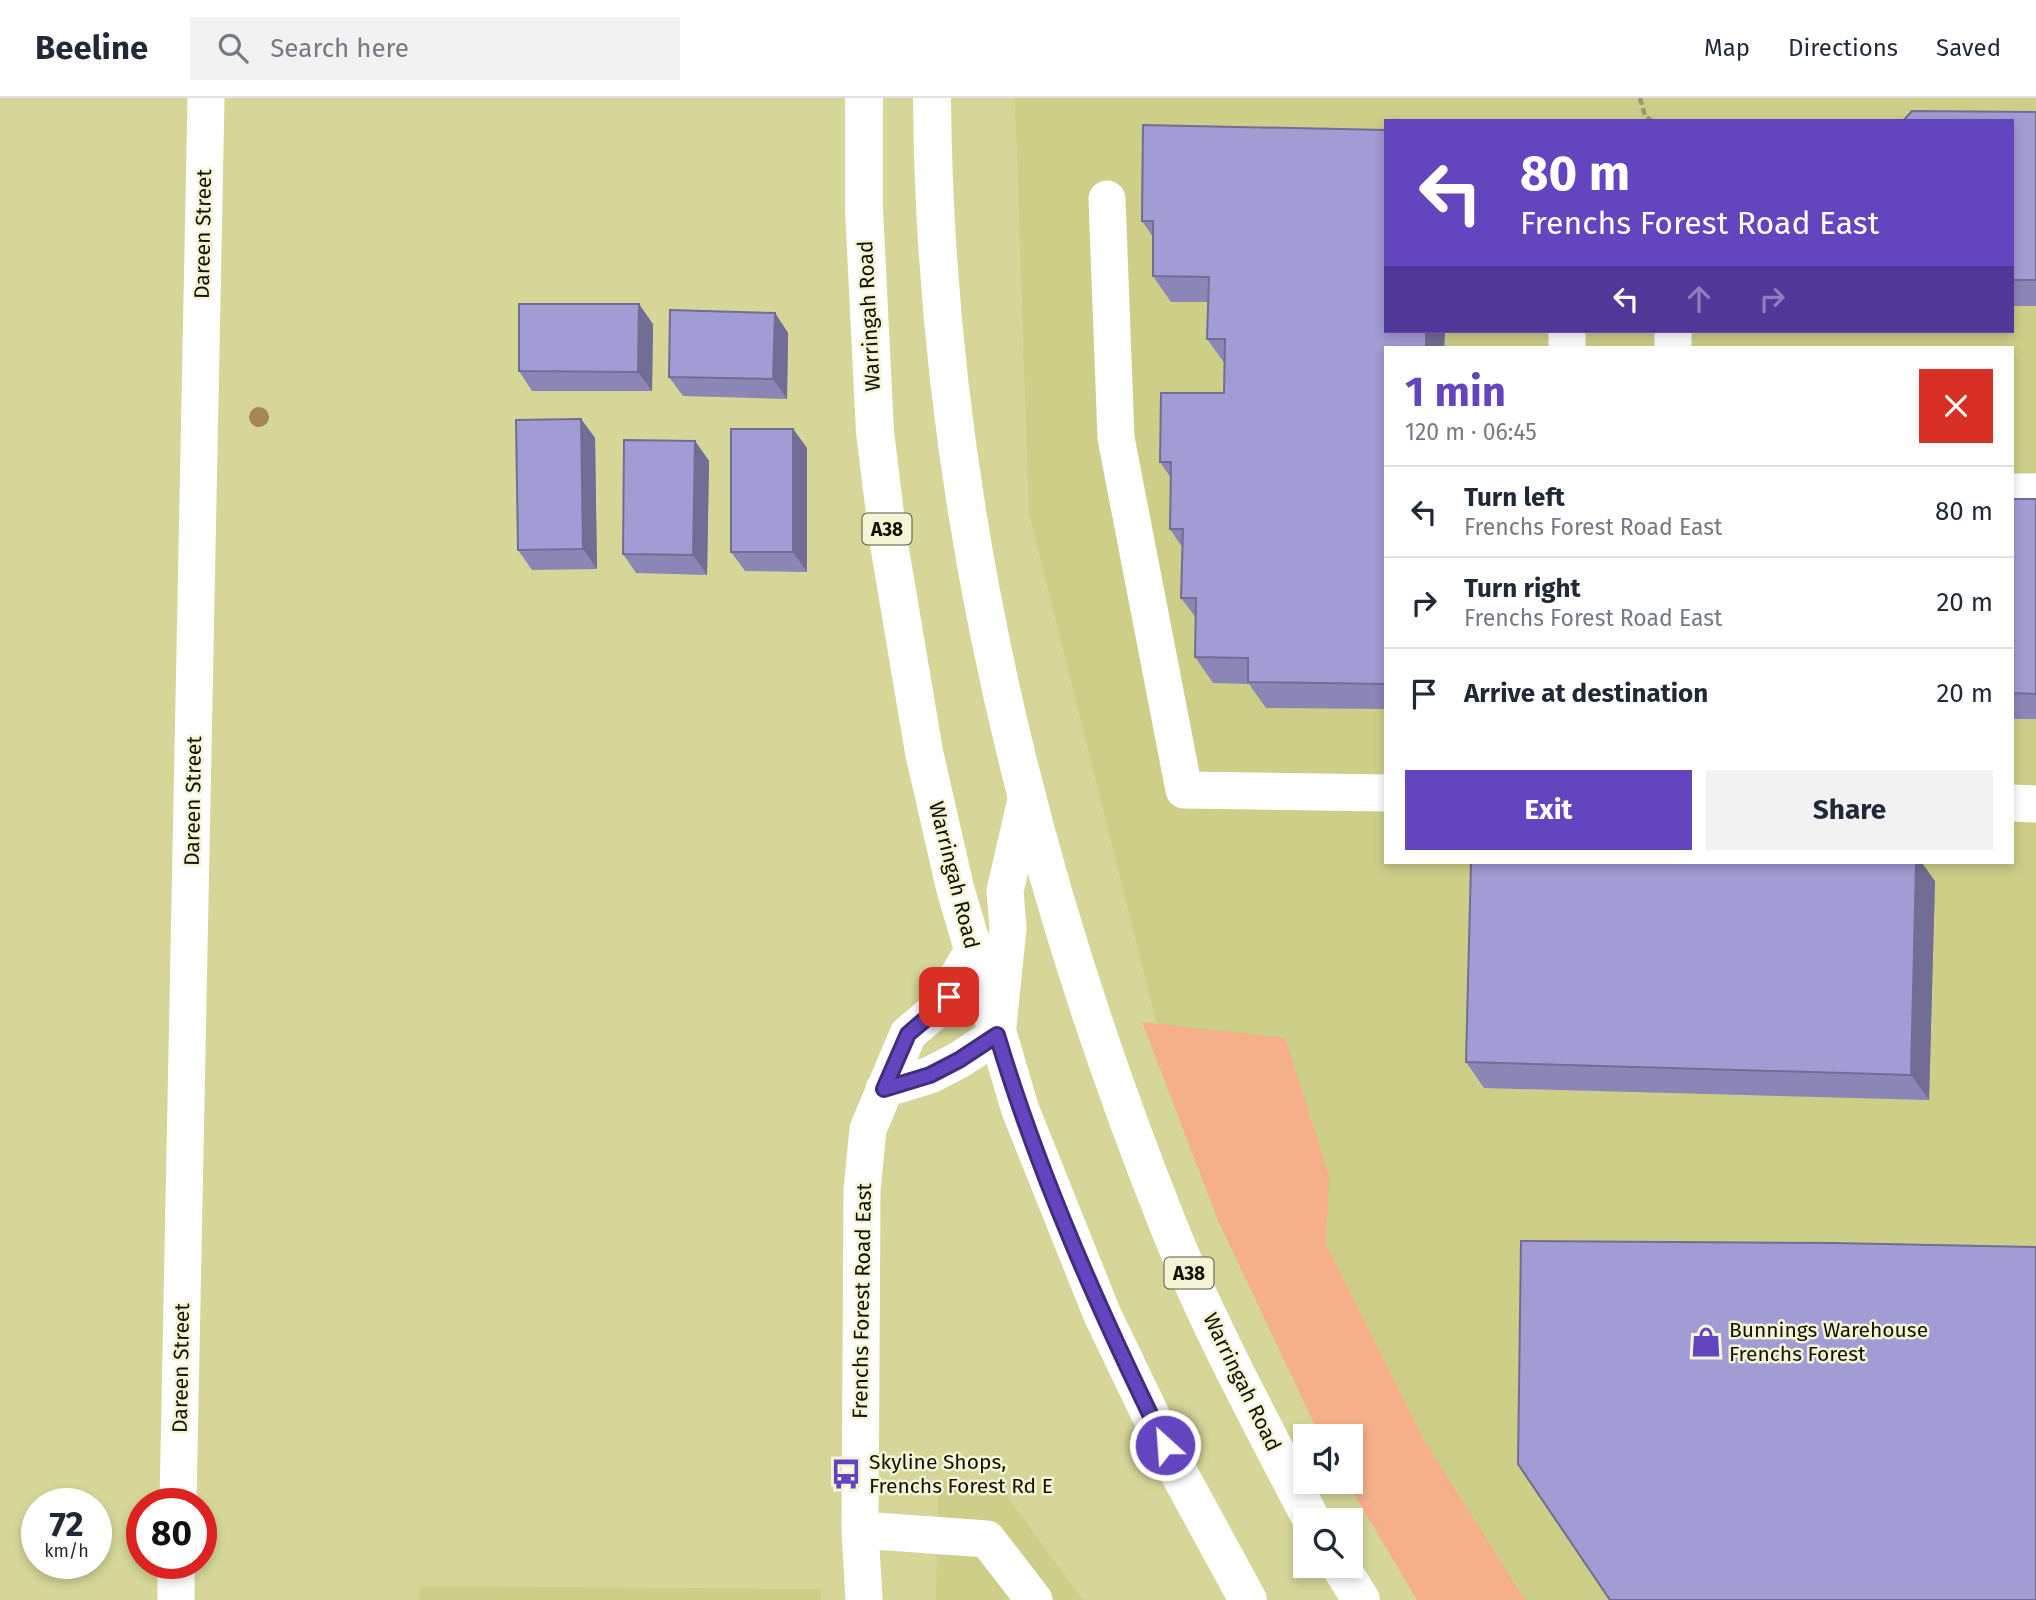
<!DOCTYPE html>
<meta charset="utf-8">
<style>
body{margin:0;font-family:"Fira Sans",sans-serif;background:#f2f2f3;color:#1f2937;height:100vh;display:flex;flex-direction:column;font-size:26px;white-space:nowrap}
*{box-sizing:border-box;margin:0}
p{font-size:23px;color:#747a83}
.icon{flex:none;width:38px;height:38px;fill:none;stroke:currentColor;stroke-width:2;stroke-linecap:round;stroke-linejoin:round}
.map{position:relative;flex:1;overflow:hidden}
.details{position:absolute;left:1384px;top:248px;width:630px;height:518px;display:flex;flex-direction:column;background:#fff;border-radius:0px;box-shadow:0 4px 10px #0003}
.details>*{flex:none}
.banner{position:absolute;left:1384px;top:21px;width:630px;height:214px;border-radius:0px;box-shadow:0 4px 10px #0003;background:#6346bf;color:#fff;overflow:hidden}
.buttons{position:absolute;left:1293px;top:1326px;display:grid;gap:14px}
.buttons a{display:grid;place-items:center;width:70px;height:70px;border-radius:0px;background:#fff;box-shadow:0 4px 10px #0003;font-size:35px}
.speed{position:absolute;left:21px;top:1390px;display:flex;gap:14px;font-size:35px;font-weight:700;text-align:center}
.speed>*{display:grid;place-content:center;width:91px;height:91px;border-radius:50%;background:#fff;box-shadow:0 4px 10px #0003;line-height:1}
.speed small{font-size:18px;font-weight:400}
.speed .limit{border:10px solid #d22;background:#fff;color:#111}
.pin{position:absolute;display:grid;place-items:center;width:60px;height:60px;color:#fff;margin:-30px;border-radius:14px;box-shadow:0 4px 10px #0006}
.me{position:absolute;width:77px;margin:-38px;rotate:334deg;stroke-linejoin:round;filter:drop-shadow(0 0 5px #0008)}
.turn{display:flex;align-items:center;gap:24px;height:147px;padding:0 21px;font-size:32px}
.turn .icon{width:91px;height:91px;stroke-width:2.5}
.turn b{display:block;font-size:49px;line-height:60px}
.lanes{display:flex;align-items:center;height:66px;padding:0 21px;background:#0003;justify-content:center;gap:35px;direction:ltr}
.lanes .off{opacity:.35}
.round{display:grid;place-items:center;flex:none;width:74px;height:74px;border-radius:0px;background:#f2f2f3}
.summary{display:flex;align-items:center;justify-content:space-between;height:119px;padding:0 21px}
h1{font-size:42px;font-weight:700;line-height:52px;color:#6346bf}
.action{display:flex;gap:14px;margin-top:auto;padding:14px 21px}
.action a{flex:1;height:80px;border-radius:0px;background:#6346bf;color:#fff;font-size:28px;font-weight:700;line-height:80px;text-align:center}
.action a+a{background:#f2f2f3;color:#1f2937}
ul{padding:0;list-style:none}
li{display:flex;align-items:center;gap:21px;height:91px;padding:0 21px;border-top:2px solid #e0e1e3}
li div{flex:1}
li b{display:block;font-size:26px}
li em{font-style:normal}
header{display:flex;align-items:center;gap:42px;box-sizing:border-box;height:98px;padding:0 35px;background:#fff;border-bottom:2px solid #e0e1e3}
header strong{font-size:33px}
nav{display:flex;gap:38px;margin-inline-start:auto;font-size:24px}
.search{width:490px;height:63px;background:#f2f2f3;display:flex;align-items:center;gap:18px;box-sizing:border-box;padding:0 24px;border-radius:0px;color:#747a83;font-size:26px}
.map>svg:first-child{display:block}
</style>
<header>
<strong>Beeline</strong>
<div class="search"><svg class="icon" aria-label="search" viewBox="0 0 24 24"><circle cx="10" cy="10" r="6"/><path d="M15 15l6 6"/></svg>Search here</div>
<nav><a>Map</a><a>Directions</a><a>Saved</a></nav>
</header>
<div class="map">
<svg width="2036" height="1502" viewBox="0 0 2036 1502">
<rect width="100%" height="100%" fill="#d5d698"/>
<path fill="#cdce88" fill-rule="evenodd" d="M1015 0H2036V1502H1469L1180 1020 1029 416ZM1386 23H2012V233H1386ZM1386 250H2012V765H1386Z
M938 1382 1000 1389 1083 1502H936Z
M420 1488 821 1491V1502H419Z"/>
<path fill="#f5af89" d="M1142 924 1285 940 1329 1077 1326 1146 1424 1342 1525 1502H1417L1347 1384H1351V1339L1320 1338 1217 1120Z"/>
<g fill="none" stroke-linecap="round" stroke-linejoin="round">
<path stroke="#9a9a6a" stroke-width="4.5" stroke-dasharray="7 3.5" stroke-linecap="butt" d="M1640 0 1645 18 1652 23"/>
<path stroke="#fff" stroke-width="37" d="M1107 101 1116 340 1184 692 1386 695
M1673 233V250
M1567 250V233
M2012 394H2036
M2012 705 2036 706
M884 991 930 977 959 962 997 937 1008 830 1005 793 1026 702
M178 1405 206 0
M860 1432 987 1441 1034 1502
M176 1502V1465
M864 1502 860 1432 862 1092 868 1031 908 936 941 908 972 854"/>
<path stroke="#fff" stroke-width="38" d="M864 0V111L875 334 888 440 924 654 955 790 1020 1011 1102 1216 1175 1368 1248 1502
M932 0C935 390 1026 773 1171 1134 1211 1233 1263 1328 1312 1423
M1340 1468 1361 1502"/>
</g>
<circle fill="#a68657" cx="259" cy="319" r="10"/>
<path fill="#8b86b6" d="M2036 14V208H2012V23Z
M1143 27 1386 233H1445L1444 250H1386V611L1266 610 1249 586 1213 585 1195 559 1196 520 1181 500 1182 449 1170 431 1171 380 1160 364 1224 295 1225 266 1207 241 1208 204H1171L1153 178V139L1142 123Z
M775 215 788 235 787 301 683 298 669 279Z
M653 226 652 293H532L519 273Z
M581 321 595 340 597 471 532 472 518 452Z
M793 331 807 350V474L745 473 731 454Z
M695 343 709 363 707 477 636 475 623 456Z
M2012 401H2036V621H2012Z
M1935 783 1929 1002 1484 990 1466 964Z"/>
<path fill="#716d94" d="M639 206 653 226 652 293 638 274Z
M775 215 788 235 787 301 773 281Z
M1426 233H1445L1444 250H1426Z
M581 321 595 340 597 471 583 451Z
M793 331 807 350V474L793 454Z
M695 343 709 363 707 477 693 457Z
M1916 765H1922L1935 783 1929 1002 1911 977Z"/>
<path fill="#a29cd4" stroke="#716d94" stroke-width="2" d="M1912 13 2036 14V182H2012V23H1903Z
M1143 27 1386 32V233H1426V250H1386V586L1248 584V560L1195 559 1196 500H1181L1183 431H1170L1171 364H1160L1161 295H1224L1225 241H1207L1209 179 1153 178V123H1142Z
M519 206H639L638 274 519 273Z
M670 212 775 215 773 281 669 279Z
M581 321 583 451 518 452 516 322Z
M731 331H793V454H731Z
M624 342 695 343 693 457 623 456Z
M2012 401H2036V596L2012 595Z
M1471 765H1916L1911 977 1466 964Z
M1521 1143 1833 1145 2036 1149V1502H1610L1518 1366Z"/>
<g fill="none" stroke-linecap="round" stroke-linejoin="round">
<g stroke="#402e7c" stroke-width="18">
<path id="route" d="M949 899 941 908 908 936 884 991 930 977 959 962 997 937C1039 1078 1100 1214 1165 1347"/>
</g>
<use href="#route" stroke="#6346bf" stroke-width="12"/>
</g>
<defs>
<g id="shop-bare" transform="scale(2.415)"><path d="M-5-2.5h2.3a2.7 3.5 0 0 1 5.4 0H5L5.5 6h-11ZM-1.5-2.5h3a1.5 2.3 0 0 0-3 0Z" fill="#6346bf" stroke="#f4f5d6" stroke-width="2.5" paint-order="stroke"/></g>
<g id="bus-bare" transform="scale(2.415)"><path d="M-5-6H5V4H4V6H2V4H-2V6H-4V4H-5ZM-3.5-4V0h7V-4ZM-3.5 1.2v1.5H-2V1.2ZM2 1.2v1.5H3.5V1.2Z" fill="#6346bf" stroke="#f4f5d6" stroke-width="2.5" paint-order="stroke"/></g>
</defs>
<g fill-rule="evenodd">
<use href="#shop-bare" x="1706" y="1244"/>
<use href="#bus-bare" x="846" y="1376"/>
</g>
<g text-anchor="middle" stroke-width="5" stroke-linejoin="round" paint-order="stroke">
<g fill="#f4f5d6" stroke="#565640" stroke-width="2">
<rect x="862.5" y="415.5" width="49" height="31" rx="5"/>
<rect x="1164.5" y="1159.5" width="49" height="31" rx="5"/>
</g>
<g font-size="19" font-weight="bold" fill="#121200">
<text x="887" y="438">A38</text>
<text x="1189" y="1182">A38</text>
</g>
<g font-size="21" fill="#121200" stroke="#f4f5d6">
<text transform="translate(203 136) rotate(-89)" y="7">Dareen Street</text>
<text transform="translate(869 218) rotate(-93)" y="7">Warringah Road</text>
<text transform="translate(193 703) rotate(-89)" y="7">Dareen Street</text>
<text transform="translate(954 777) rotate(76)" y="7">Warringah Road</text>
<text transform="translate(862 1203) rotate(-89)" y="7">Frenchs Forest Road East</text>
<text transform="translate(181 1270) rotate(-89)" y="7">Dareen Street</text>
<text transform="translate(1242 1284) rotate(64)" y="7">Warringah Road</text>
</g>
<g font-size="21" fill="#121200" stroke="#f4f5d6" text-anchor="start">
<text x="1729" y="1239">Bunnings Warehouse<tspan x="1729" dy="24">Frenchs Forest</tspan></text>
<text x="869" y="1371">Skyline Shops,<tspan x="869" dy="24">Frenchs Forest Rd E</tspan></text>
</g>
</g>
</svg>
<div class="buttons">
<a><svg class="icon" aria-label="sound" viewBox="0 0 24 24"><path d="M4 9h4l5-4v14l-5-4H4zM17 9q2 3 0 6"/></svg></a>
<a><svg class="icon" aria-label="search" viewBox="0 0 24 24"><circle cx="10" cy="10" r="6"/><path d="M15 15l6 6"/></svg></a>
</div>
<div class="speed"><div>72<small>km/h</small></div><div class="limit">80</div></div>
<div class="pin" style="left:949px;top:899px;background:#d93025"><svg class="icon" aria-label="arrive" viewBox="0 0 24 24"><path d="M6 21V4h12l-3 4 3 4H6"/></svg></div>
<svg class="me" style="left:1165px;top:1347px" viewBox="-20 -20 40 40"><circle r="17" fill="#6346bf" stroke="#fff" stroke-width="3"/><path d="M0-11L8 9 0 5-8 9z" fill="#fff"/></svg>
<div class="banner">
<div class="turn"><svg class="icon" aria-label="left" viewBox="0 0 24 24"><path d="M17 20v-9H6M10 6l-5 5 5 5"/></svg><div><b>80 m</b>Frenchs Forest Road East</div></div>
<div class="lanes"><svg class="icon" aria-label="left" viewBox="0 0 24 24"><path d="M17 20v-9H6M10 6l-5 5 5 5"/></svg><svg class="icon off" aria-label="ahead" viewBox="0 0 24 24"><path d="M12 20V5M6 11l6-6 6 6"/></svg><svg class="icon off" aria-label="right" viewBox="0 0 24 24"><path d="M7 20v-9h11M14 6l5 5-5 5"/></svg></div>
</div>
<section class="details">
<div class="summary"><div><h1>1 min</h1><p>120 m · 06:45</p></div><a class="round" style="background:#d93025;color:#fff"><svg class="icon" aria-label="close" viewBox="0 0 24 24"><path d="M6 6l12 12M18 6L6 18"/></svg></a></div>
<ul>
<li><svg class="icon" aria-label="left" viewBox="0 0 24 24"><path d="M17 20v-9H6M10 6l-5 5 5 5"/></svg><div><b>Turn left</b><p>Frenchs Forest Road East</p></div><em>80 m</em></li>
<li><svg class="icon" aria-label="right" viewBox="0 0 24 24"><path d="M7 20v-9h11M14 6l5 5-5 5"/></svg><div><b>Turn right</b><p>Frenchs Forest Road East</p></div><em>20 m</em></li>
<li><svg class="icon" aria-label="arrive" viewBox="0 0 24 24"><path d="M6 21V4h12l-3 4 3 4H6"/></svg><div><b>Arrive at destination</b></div><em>20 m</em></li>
</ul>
<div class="action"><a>Exit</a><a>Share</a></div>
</section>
</div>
